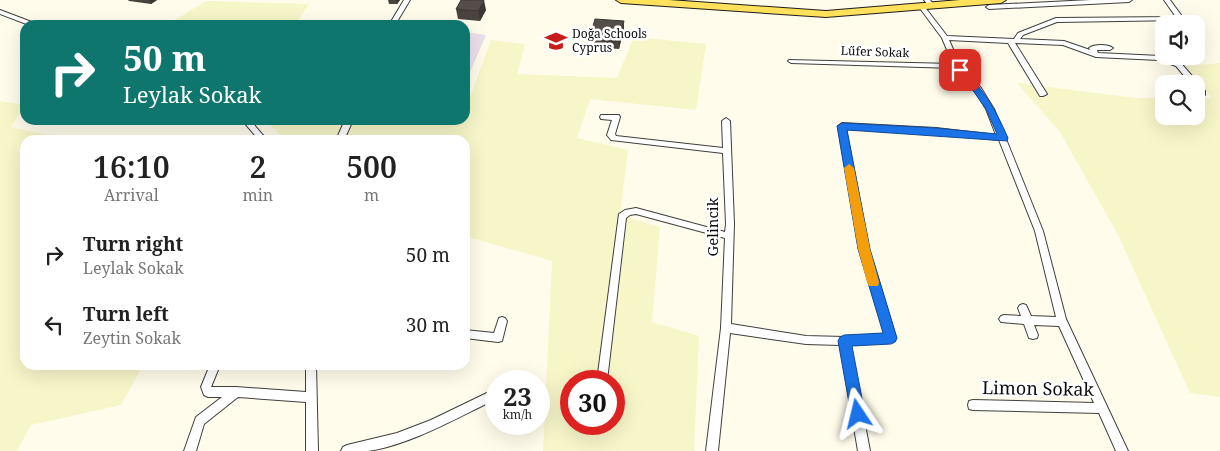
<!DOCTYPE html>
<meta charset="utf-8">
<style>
body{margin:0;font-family:"Noto Serif",serif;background:#f6f6f6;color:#222;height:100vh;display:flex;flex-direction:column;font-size:19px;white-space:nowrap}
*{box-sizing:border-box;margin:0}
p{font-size:16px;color:#767676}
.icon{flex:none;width:28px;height:28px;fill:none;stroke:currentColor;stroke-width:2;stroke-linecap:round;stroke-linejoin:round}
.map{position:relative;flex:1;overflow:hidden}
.drawer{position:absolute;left:20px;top:135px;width:450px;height:235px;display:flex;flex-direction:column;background:#fff;border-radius:15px;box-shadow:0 5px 20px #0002}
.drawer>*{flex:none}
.hud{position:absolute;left:20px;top:20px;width:450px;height:105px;border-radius:15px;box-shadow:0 5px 20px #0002;background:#0f766e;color:#fff;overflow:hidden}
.fabs{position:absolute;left:1155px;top:15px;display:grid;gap:10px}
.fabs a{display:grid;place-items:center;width:50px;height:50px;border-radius:10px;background:#fff;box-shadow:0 5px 20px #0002;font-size:25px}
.speed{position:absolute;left:485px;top:370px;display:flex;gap:10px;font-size:25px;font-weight:700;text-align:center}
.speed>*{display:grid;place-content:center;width:65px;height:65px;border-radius:50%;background:#fff;box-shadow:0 5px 20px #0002;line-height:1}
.speed small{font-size:12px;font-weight:400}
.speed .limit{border:8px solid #d22;background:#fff;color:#111}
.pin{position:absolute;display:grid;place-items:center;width:42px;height:42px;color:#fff;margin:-21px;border-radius:10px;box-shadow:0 2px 8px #0006}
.me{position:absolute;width:55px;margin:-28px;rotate:350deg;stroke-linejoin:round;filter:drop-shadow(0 0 4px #0008)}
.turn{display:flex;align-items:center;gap:18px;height:105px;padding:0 20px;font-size:22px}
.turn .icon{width:65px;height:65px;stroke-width:2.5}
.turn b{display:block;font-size:35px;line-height:42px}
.eta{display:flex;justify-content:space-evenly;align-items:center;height:85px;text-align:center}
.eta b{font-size:30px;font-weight:600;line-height:35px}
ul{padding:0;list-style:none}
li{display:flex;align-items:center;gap:15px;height:70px;padding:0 20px}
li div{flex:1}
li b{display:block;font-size:19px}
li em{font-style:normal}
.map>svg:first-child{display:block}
</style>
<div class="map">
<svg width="1220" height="451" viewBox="0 0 1220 451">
<rect width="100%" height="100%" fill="#fffceb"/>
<path fill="#ebdfec" d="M465 32 486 35 465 84Z"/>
<path fill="#f7f6c9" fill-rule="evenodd" d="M206 1 309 4 295 25H167Z
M634 37 706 44 696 110 590 99 577 138 628 150 620 215 660 227 652 322 699 336 694 451H543L552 261 465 236V140H282L277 131 264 120H465V97H470L491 40 525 44 517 74 617 78ZM571 381H614V424H571Z
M1220 63V397L1190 393 1118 235 1060 132 1017 83 1136 98H1164V116H1196V98H1212L1186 66Z
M0 101 25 105 11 127 71 140H25V365H143L121 405 31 425 17 451H0Z"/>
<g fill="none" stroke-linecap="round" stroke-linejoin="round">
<g stroke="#3f3f3f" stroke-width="2">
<path id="minor" d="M404 0H410L395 25H389Z
M924 0H930L935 6 930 7Z
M1091 0H1132L1129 2 989 9 986 7 989 5Z
M1164 0H1170L1184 19 1183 20 1057 22 1023 35 1020 39 1064 41 1090 50 1089 48C1094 44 1108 44 1113 48L1110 50H1097L1098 53 1160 56 1180 62 1205 91V95H1199L1196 91V84H1191L1176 66 1159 60 1096 57 1063 45 1015 43 1047 94 1043 96H1040L1008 43 949 40 960 65 981 88 994 109 1005 136 1007 138 1006 139 1043 231 1066 319 1128 451H1116L1099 413 973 410 969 409 968 405 969 401 973 400 1094 403 1059 326 1034 325 1038 335 1037 338 1033 339 1029 338 1024 324 1001 322 999 319 1001 316 1004 315 1021 316 1018 308 1020 305 1023 304 1026 305 1031 316 1056 317 1035 231 999 140 936 134 846 129 869 249 896 338 895 341 891 342 850 345 870 451H858L840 345 806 344 730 333 718 451H706L721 328 725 238 636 214 630 215 626 218 607 381H597L619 214 625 210 636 208 725 232 726 224 723 153 611 140 607 135 612 120 601 119 600 117 601 115H619L620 117 615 134 616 136 723 148 722 121 726 118 730 121 734 224 731 324 806 336 844 337 885 334 859 249 838 126 842 123 936 128 996 135 986 109 975 91 955 68 791 63 788 61 789 60 953 64 942 38 919 7 922 5 924 6 947 36 1014 39 1018 33 1056 18 1176 17Z
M0 10 37 24 38 25H29L0 14Z
M242 120H250L267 140H259Z
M345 120H353L344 140H336Z
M502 317 505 318 507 321 502 341 498 342 465 338V330L494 333 499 318Z
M210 365H220L211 387H236L306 392V365H316L318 451H306V402L238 397 204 424 196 451H184L196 417 222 397H208L204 395 201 387Z
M489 392H496V402H490C453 420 409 445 368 451 360 451 350 451 341 451L343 447 347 445 397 433 431 420Z"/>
</g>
<g stroke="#1d1d1d" stroke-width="2">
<path id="primary" d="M616 0H669L826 11 960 0H1006L1001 3 826 17 621 3Z"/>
</g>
<use href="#minor" fill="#fff" fill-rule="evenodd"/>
<use href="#primary" fill="#ffe15b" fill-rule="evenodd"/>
</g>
<path fill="#4a433e" d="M128 0H157L151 4 129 1Z
M388 0H400L397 4H389Z
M456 9 486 10 480 21 458 19Z
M624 28 619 49 590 47 589 40Z"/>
<path fill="#3c3732" d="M149 0H157L151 4Z
M396 0H400L397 4Z
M484 0 486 10 480 21 478 11Z
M624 21V28L619 49V42Z"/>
<path fill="#564e48" stroke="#3c3732" d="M461 0H484L478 11 456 9Z
M595 19 624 21 619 42 589 40Z"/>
<path fill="#1a73e8" stroke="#114b97" d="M960 67 963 68C984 91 996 110 1008 138L1007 141 847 130 870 249 897 338 895 342 891 344 852 346 865 414 863 419 858 421 853 419 851 414 838 341 840 337 844 335 883 333 858 249 837 126 842 123 936 128 997 134 986 109 974 92 955 70Z"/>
<path fill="#f59e0b" d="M849 164 854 168 870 249 879 282 878 286H869L867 282 858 249 844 168Z"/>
<defs>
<g id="school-bare" transform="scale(1.725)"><path d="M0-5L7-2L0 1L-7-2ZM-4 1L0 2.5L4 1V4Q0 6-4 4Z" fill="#c61d1b" stroke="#fff" stroke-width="2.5" paint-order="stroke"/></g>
</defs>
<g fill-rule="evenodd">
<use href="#school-bare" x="556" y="41"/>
</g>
<g text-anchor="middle" stroke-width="5" stroke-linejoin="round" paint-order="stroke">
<g font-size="12" fill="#0c0c0c" stroke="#fff" text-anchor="start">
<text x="572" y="38">Doğa Schools<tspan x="572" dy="14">Cyprus</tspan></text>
</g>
<g font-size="12" fill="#0c0c0c" stroke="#fff">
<text transform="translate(875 52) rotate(2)" y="4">Lűfer Sokak</text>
</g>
<g font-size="15" fill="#0c0c0c" stroke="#fff">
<text transform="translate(713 227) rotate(-90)" y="5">Gelincik</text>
</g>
<g font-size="18" fill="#0c0c0c" stroke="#fff">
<text transform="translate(1038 389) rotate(1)" y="6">Limon Sokak</text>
</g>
</g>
</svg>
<div class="fabs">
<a><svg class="icon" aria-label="sound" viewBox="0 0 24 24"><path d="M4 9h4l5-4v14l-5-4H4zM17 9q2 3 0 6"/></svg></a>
<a><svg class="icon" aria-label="search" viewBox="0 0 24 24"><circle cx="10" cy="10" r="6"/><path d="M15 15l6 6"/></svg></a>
</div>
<div class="speed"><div>23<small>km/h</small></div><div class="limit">30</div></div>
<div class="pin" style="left:960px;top:70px;background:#d93025"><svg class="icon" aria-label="arrive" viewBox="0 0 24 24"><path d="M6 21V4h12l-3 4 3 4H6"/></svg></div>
<svg class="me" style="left:858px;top:414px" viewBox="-20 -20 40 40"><path d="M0-17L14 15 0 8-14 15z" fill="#1a73e8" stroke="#fff" stroke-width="4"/></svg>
<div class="hud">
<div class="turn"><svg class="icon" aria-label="right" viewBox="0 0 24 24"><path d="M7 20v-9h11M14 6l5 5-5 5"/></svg><div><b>50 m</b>Leylak Sokak</div></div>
</div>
<section class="drawer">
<div class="eta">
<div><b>16:10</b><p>Arrival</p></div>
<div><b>2</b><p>min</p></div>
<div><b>500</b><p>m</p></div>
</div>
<ul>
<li><svg class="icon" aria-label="right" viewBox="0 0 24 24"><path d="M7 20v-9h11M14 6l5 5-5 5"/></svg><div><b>Turn right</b><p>Leylak Sokak</p></div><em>50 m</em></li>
<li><svg class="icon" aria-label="left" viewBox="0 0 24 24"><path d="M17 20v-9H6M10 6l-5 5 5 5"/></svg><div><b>Turn left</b><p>Zeytin Sokak</p></div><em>30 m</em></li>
</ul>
</section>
</div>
